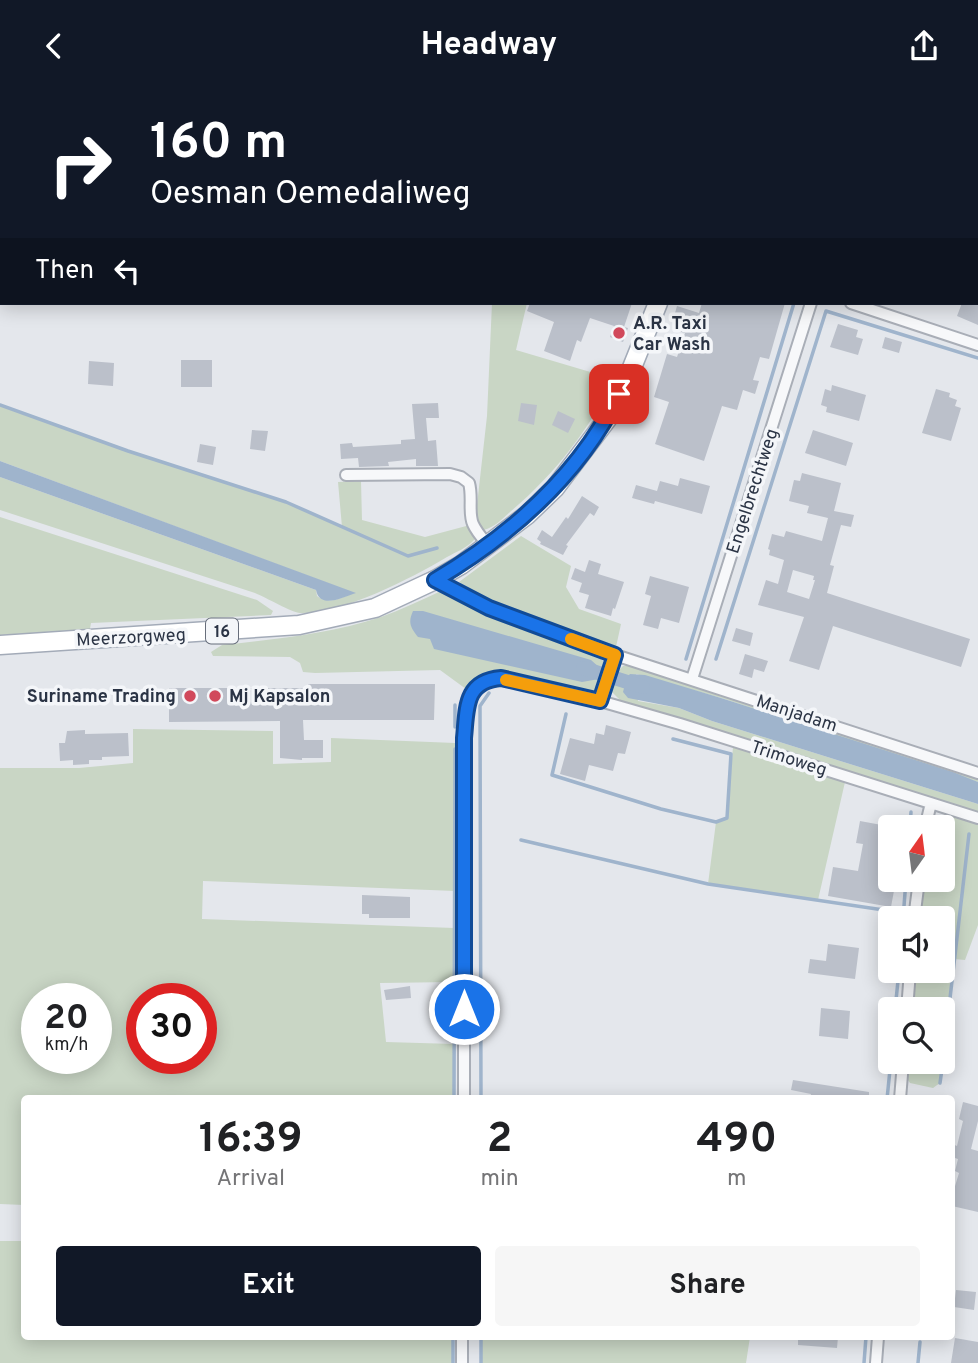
<!DOCTYPE html>
<style>
body{margin:0;font-family:Overpass,sans-serif;background:#f6f6f6;color:#202124;height:100vh;display:flex;flex-direction:column;font-size:26px;white-space:nowrap}
*{box-sizing:border-box;margin:0}
p{font-size:23px;color:#757577}
.icon{flex:none;width:38px;height:38px;fill:none;stroke:currentColor;stroke-width:2;stroke-linecap:round;stroke-linejoin:round}
.map{position:relative;flex:1;overflow:hidden}
.side{position:absolute;left:21px;top:1004px;width:934px;height:245px;display:flex;flex-direction:column;background:#fff;border-radius:7px;box-shadow:0 4px 18px #0003}
.side>*{flex:none}
.hud{position:absolute;left:0px;top:0px;width:978px;height:214px;box-shadow:0 4px 18px #0003;background:#111827;color:#fff;overflow:hidden}
.needle{width:46px;rotate:14deg}
.tools{position:absolute;left:878px;top:724px;display:grid;gap:14px}
.tools a{display:grid;place-items:center;width:77px;height:77px;border-radius:7px;background:#fff;box-shadow:0 4px 18px #0003;font-size:35px}
.speed{position:absolute;left:21px;top:892px;display:flex;gap:14px;font-size:35px;font-weight:700;text-align:center}
.speed>*{display:grid;place-content:center;width:91px;height:91px;border-radius:50%;background:#fff;box-shadow:0 4px 18px #0003;line-height:1}
.speed small{font-size:18px;font-weight:400}
.speed .limit{border:10px solid #d22;background:#fff;color:#111}
.pin{position:absolute;display:grid;place-items:center;width:60px;height:60px;color:#fff;margin:-30px;border-radius:14px;box-shadow:0 4px 10px #0006}
.me{position:absolute;width:77px;margin:-38px;rotate:0deg;stroke-linejoin:round;filter:drop-shadow(0 0 5px #0008)}
.turn{display:flex;align-items:center;gap:24px;height:147px;padding:0 35px;font-size:32px}
.turn .icon{width:91px;height:91px;stroke-width:2.5}
.turn b{display:block;font-size:49px;line-height:60px}
.then{display:flex;align-items:center;height:66px;padding:0 35px;background:#0003;gap:14px;font-size:26px}
.eta{display:flex;justify-content:space-evenly;align-items:center;height:119px;text-align:center}
.eta b{font-size:42px;font-weight:700;line-height:49px}
.primary-button{display:flex;gap:14px;margin-top:auto;padding:14px 35px}
.primary-button a{flex:1;height:80px;border-radius:7px;background:#111827;color:#fff;font-size:28px;font-weight:700;line-height:80px;text-align:center}
.primary-button a+a{background:#f6f6f6;color:#202124}
header{display:flex;justify-content:space-between;align-items:center;height:91px;padding:0 35px;background:#111827;color:#fff;font-size:32px;font-weight:700}
.map>svg:first-child{display:block}
</style>
<header><svg class="icon" aria-label="back" viewBox="0 0 24 24"><path d="M15 5l-7 7 7 7"/></svg>Headway<svg class="icon" aria-label="share" viewBox="0 0 24 24"><path d="M12 15V3M7 8l5-5 5 5M5 13v7h14v-7"/></svg></header>
<div class="map">
<svg width="978" height="1272" viewBox="0 0 978 1272">
<rect width="100%" height="100%" fill="#e4e7ec"/>
<path fill="#c9d6c5" fill-rule="evenodd" d="M492 212H527L516 259 614 288C589 339 554 384 510 421 502 428 494 437 483 439L480 437 476 423 487 325Z
M0 314 128 360 286 411 342 436 338 391 361 390 362 429 425 446 470 434 475 445 474 449C467 457 456 461 447 466 410 488 342 523 300 522 293 522 265 506 255 502L0 419V386L316 499 317 505C329 515 342 506 354 502L0 370Z
M0 426 257 509 273 520 271 524 91 532 90 538 0 544Z
M521 445 571 475 566 496 579 518 621 533 616 556H606C570 542 484 516 459 491Z
M441 500 450 502 492 524 594 562 603 570C605 583 600 598 589 605L515 587 466 598 440 579 315 582 303 581 300 572 290 566 213 565 211 561 222 554C276 548 329 543 381 526 401 519 421 509 441 500Z
M623 575H631L978 684V691L721 607 636 583 638 610 679 617 712 630 978 713V722L622 611 609 598 614 584Z
M133 638 273 640V673L331 671V647L455 652V800L203 790 202 828 454 837V891L380 892 386 951 454 953V1008H24V1114L0 1113V677H79L133 672ZM37 908H96V968H37ZM142 908H201V968H142Z
M733 656 845 691 818 809 708 793 716 731 727 727Z
M946 723 978 733V834L965 869 954 868 943 968V919H911L914 880H943V828H919L924 789H943V737H932L938 726Z
M907 971H943L940 992 933 997 910 992 906 986Z
M0 1150H24V1246H453V1272H0Z
M481 1246H750L746 1272H481Z"/>
<path fill="#9fb4cc" d="M0 370 356 502C343 506 320 519 316 499L0 386Z
M413 520H423L591 569 601 578 599 588 582 591 434 558 430 548 418 546C410 536 408 531 413 520Z
M630 583 645 584 721 607 953 681 978 691V713L712 630 679 617 628 607 623 601 627 586Z"/>
<g fill="none" stroke-linecap="round" stroke-linejoin="round">
<path stroke="#9fb4cc" stroke-width="3.5" d="M862 2 863 0
M897 2 898 0
M976 161 978 156
M0 314 128 360 286 411 408 465 437 457
M686 568 794 212
M716 568 826 220 978 267
M455 614V636
M566 623 552 684 661 718 716 731 727 727 731 663 673 648
M910 737 911 721
M521 749 708 793 904 822
M903 828 906 789
M895 919 899 880
M943 968 969 743
M940 992 943 971
M454 1008 455 658
M481 1008 480 615 489 602
M887 1008 891 969
M939 1008 940 1007
M453 1272V1246
M481 1272V1246
M864 1272 866 1246
M918 1272 920 1251"/>
<path stroke="#9fb4cc" stroke-width="14" d="M583 577 643 596"/>
</g>
<path fill="#bbc0ca" fill-rule="evenodd" d="M530 212H632L624 236 628 237 623 251 610 246 614 235 590 227 581 251 577 249 570 270 544 260 554 231 527 220Z
M702 212H785L769 268 760 266 753 289 759 290 755 303 743 299 737 319 722 315 704 370 655 353 669 311 654 306 667 263 677 266 685 242 674 239 677 231 673 229 677 215 699 222Z
M962 212H978V234L957 225Z
M838 233 858 239 856 246 863 248 858 264 830 256Z
M885 246 902 251 899 262 882 257Z
M181 269H212V296H181Z
M89 270 114 272 113 295 88 293Z
M832 294 866 304 859 330 826 321 827 316 821 314 825 298 831 300Z
M936 298 950 302 949 306 957 309 955 315 961 317 951 350 922 342Z
M438 312 439 327H426L428 350 436 349 438 375H416V368L388 371 389 375 359 376 358 367 341 368 340 353 352 352 353 356 401 353V349L415 348 412 313Z
M521 312 537 314 534 334 518 330Z
M558 320 575 328 568 342 552 334Z
M252 339 268 340 265 360 250 358Z
M813 339 853 352 846 375 805 362Z
M200 353 216 356 213 374 197 371Z
M802 382 841 392 834 420 854 424 851 436 841 434 830 474 834 475 827 502 970 548 961 576 833 535 819 579 789 570 804 526 758 514 766 489 778 493 784 469 769 464 770 459 768 458 772 443 784 446 786 440 822 450 828 427 807 422 809 415 789 410 794 389 800 390ZM793 479 814 485 813 489H815L809 508 787 501Z
M680 387 710 395 702 423 655 410 654 413 632 407 636 394 657 400 660 390 678 395Z
M582 405 599 416 594 425 590 422 566 454 568 455 563 464 540 453 541 451 537 448 542 439 552 446 566 426 568 428Z
M589 469 601 473 598 483 624 491 615 518 613 517 611 525 585 517 589 504 579 501 582 492 571 488 575 477 585 481Z
M650 485 689 496 679 532 661 527 658 538 643 534 651 505 645 503Z
M736 537 753 542 750 555 732 550Z
M745 563 768 570 764 581 754 578 752 587 739 583Z
M308 593H435L434 629H303L304 649H323V667H302V669L280 667V630L169 631V597H308Z
M606 634 631 641 625 663 618 662 613 680 589 674 585 690 560 683 570 647 594 653 596 642 604 644Z
M85 639V643L128 642 129 665 102 666V669H89V673L73 674V669L60 670 59 652H65L67 640Z
M860 730 887 735 881 769 891 771V789H896L891 816 828 805 833 776 858 780 863 753 856 752Z
M362 804 410 806V827H369V823H362Z
M828 853 859 857 855 888 808 882 810 868 826 870Z
M410 895 411 907 386 909 384 899Z
M821 917 850 920 848 948 819 945Z
M793 989 869 1001V1008H810L811 1003 791 999Z
M963 1011 978 1015V1030L971 1058 978 1060V1121L952 1115V1105L959 1082 955 1080 958 1068 952 1066V1053L957 1055 963 1030 959 1028Z
M956 1199 976 1201 974 1219 954 1216Z
M798 1246H838L837 1257 798 1254Z
M955 1247 978 1251V1272H951Z"/>
<g fill="none" stroke-linecap="round" stroke-linejoin="round">
<g stroke="#a9aeb7" stroke-width="14">
<path id="minor" d="M502 2V0
M878 2 879 0
M851 212 978 254
M346 384 450 383 461 386 469 392C473 406 468 422 473 433 476 440 482 447 487 453
M435 489 489 517 615 564 978 682
M692 588 811 212
M600 610 615 564
M925 737 931 712
M914 828 919 789
M907 919 910 880
M464 1008V647C467 618 464 590 501 587L600 610 680 633 978 727
M900 1008 903 971
M462 1246V1272
M876 1272 878 1246"/>
</g>
<g stroke="#a3abb8" stroke-width="21">
<path id="primary" d="M727 2 728 0
M0 554 299 534 375 517 435 489 461 474 527 424 555 397 608 327 631 279 658 212"/>
</g>
<use href="#minor" stroke="#f7f8fa" stroke-width="10"/>
<use href="#primary" stroke="#fff" stroke-width="18"/>
</g>
<g fill="none" stroke-linecap="round" stroke-linejoin="round">
<g stroke="#114b97" stroke-width="18">
<path id="route" d="M464 918V647C467 618 464 590 501 587L600 610 615 564 489 517 435 489C511 444 580 383 619 303"/>
</g>
<use href="#route" stroke="#1a73e8" stroke-width="12"/>
<path stroke="#f59e0b" stroke-width="12" d="M506 589 600 610 615 564 571 548"/>
</g>
<g fill="#d1495b" stroke="#f4f6f9" stroke-width="2.5">
<circle cx="619" cy="242" r="7"/>
<circle cx="190" cy="605" r="7"/>
<circle cx="215" cy="605" r="7"/>
</g>
<g text-anchor="middle" stroke-width="7" stroke-linejoin="round" paint-order="stroke">
<rect fill="#f4f6f9" stroke="#676e7b" stroke-width="2" x="206" y="527.5" width="32" height="25" rx="5"/>
<g font-size="16" font-weight="bold" fill="#2b3445">
<text x="222" y="546">16</text>
</g>
<g font-size="18" font-weight="bold" fill="#2b3445" stroke="#f4f6f9" text-anchor="start">
<text x="633" y="238">A.R. Taxi<tspan x="633" dy="21">Car Wash</tspan></text>
<text x="176" y="611" text-anchor="end">Suriname Trading</text>
<text x="229" y="611">Mj Kapsalon</text>
</g>
<g font-size="18" fill="#2b3445" stroke="#f4f6f9">
<text transform="translate(752 400) rotate(-72)" y="6">Engelbrechtweg</text>
<text transform="translate(131 546) rotate(-3)" y="6">Meerzorgweg</text>
<text transform="translate(797 622) rotate(18)" y="6">Manjadam</text>
<text transform="translate(789 667) rotate(18)" y="6">Trimoweg</text>
</g>
</g>
</svg>
<div class="tools">
<a><svg class="needle" viewBox="-14 -14 28 28"><path d="M0-13l5 13h-10z" fill="#e53935"/><path d="M0 13l5-13h-10z" fill="#757577"/></svg></a>
<a><svg class="icon" aria-label="sound" viewBox="0 0 24 24"><path d="M4 9h4l5-4v14l-5-4H4zM17 9q2 3 0 6"/></svg></a>
<a><svg class="icon" aria-label="search" viewBox="0 0 24 24"><circle cx="10" cy="10" r="6"/><path d="M15 15l6 6"/></svg></a>
</div>
<div class="speed"><div>20<small>km/h</small></div><div class="limit">30</div></div>
<div class="pin" style="left:619px;top:303px;background:#d93025"><svg class="icon" aria-label="arrive" viewBox="0 0 24 24"><path d="M6 21V4h12l-3 4 3 4H6"/></svg></div>
<svg class="me" style="left:464px;top:918px" viewBox="-20 -20 40 40"><circle r="17" fill="#1a73e8" stroke="#fff" stroke-width="3"/><path d="M0-11L8 9 0 5-8 9z" fill="#fff"/></svg>
<div class="hud">
<div class="turn"><svg class="icon" aria-label="right" viewBox="0 0 24 24"><path d="M7 20v-9h11M14 6l5 5-5 5"/></svg><div><b>160 m</b>Oesman Oemedaliweg</div></div>
<div class="then">Then<svg class="icon" aria-label="left" viewBox="0 0 24 24"><path d="M17 20v-9H6M10 6l-5 5 5 5"/></svg></div>
</div>
<section class="side">
<div class="eta">
<div><b>16:39</b><p>Arrival</p></div>
<div><b>2</b><p>min</p></div>
<div><b>490</b><p>m</p></div>
</div>
<div class="primary-button"><a>Exit</a><a>Share</a></div>
</section>
</div>
